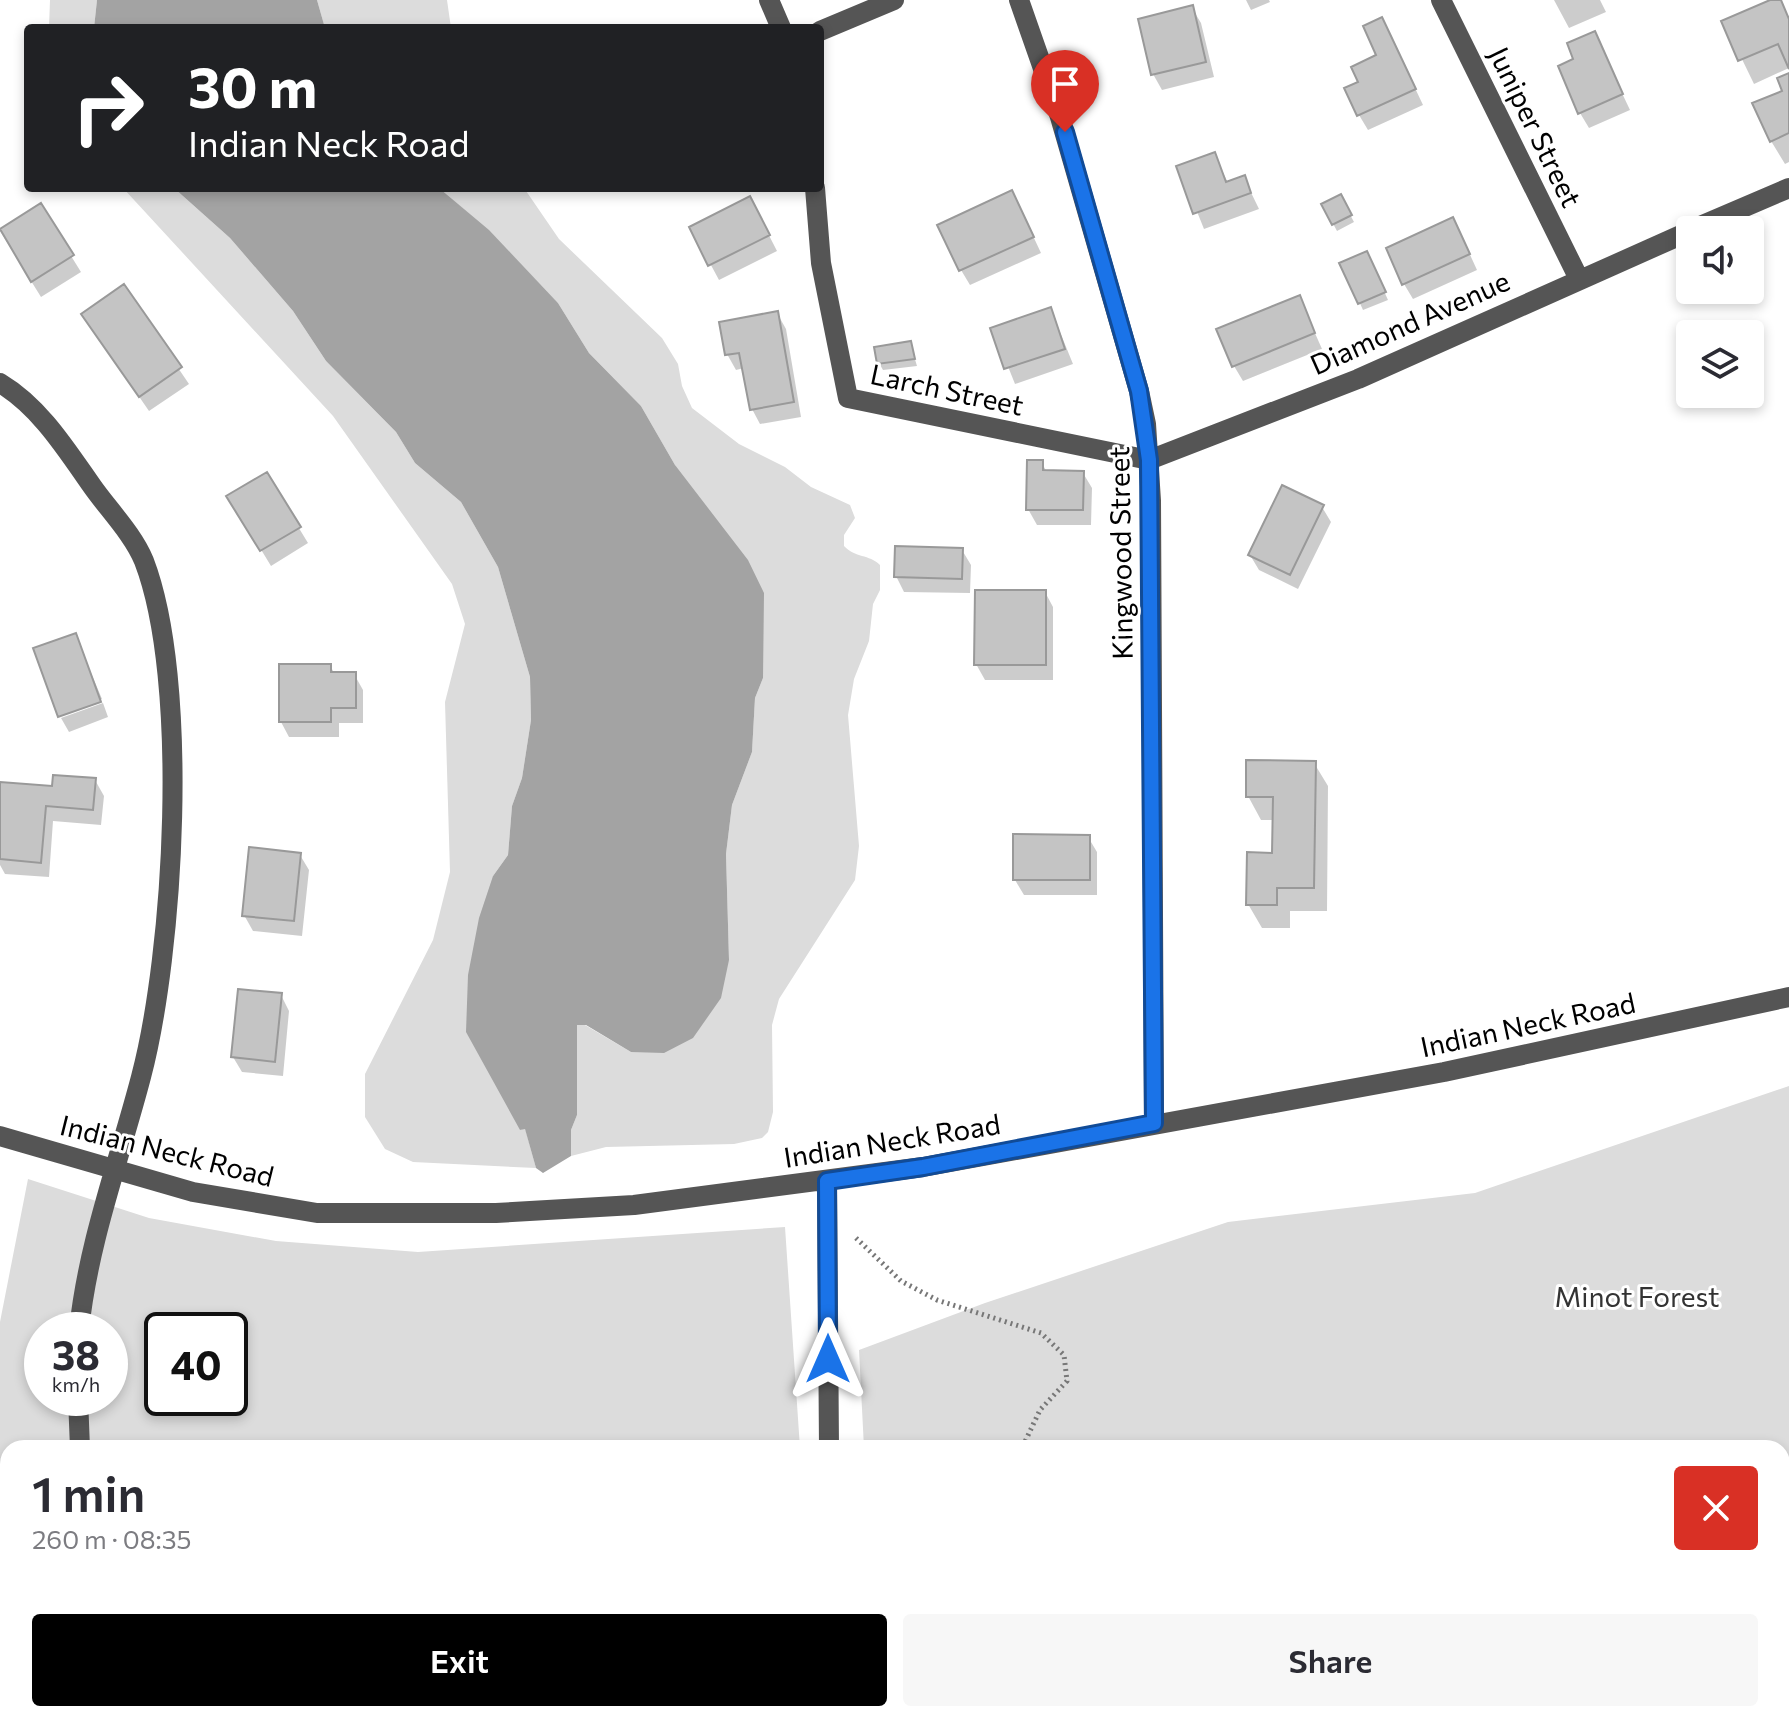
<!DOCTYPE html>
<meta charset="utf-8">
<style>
body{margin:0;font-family:Commissioner,sans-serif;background:#f7f7f7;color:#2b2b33;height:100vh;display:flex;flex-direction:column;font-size:30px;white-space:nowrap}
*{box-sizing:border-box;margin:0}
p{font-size:26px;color:#7c7c81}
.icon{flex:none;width:44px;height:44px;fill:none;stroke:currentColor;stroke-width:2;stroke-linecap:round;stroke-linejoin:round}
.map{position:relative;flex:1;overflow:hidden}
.sheet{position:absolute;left:0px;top:1440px;width:1790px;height:282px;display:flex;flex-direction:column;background:#fff;border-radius:24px 24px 0 0;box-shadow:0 4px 12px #0003}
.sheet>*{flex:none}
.guide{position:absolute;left:24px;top:24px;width:800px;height:168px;border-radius:8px;box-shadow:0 4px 12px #0003;background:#202124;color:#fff;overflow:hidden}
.fabs{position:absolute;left:1676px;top:216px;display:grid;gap:16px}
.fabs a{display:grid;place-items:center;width:88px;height:88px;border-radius:8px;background:#fff;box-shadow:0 4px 12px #0003;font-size:40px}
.speed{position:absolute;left:24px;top:1312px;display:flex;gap:16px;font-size:40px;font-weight:700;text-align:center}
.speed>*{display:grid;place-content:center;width:104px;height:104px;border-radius:50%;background:#fff;box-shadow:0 4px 12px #0003;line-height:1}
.speed small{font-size:20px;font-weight:400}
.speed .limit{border:4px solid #111;border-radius:12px;background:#fff;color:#111}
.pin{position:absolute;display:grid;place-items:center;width:68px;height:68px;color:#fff;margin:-82px -34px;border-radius:50% 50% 50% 0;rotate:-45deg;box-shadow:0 0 8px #0007}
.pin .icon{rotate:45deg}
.me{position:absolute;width:88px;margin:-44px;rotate:0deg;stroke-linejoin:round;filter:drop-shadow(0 0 6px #0008)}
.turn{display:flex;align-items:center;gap:28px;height:168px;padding:0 32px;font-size:36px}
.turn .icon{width:104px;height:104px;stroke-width:2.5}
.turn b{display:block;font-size:56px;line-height:68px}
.round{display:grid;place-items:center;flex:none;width:84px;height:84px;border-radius:8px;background:#f7f7f7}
.head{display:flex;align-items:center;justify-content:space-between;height:136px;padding:0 32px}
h1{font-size:48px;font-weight:600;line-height:60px}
.action{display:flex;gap:16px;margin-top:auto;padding:16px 32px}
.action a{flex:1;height:92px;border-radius:8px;background:#000;color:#fff;font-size:32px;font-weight:600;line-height:92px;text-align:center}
.action a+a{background:#f7f7f7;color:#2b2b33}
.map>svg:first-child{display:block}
</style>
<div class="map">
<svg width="1789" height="1721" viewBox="0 0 1789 1721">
<rect width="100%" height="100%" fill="#fff"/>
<path fill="#dcdcdc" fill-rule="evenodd" d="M50 0H97L94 28H49Z
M317 0H447L451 28H325Z
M123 188H174L230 238 293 311 326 361 396 432 415 463 461 502 498 567 530 677 531 720 522 778 512 806 508 855 493 876 520 1130 525 1128 536 1168 413 1162 385 1149 365 1117V1074L433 940 450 872 445 702 465 624 452 584 333 416Z
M439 188H524L559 239 662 338 678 364 682 386 692 408 739 444 785 467 811 487 850 505 855 518 844 535V546C855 558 869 554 880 565V590L873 604 869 641 854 679 848 715 859 846 855 880 779 999 772 1025 773 1112 768 1132 762 1138 734 1144 606 1147 571 1156V1130L577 1115V1025H585L631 1052 729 960 726 854 732 805 752 752 755 698 763 678 675 465 641 406 589 353 558 303 489 231Z
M1789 1086V1721H1588L1605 1714H1782V1448H864L859 1350 985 1303 1228 1222 1475 1193Z
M28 1179 149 1218 276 1241 418 1252 785 1227 800 1448H8V1714H817L818 1721H0V1322ZM42 1330H110V1398H42ZM162 1330H230V1398H162Z
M881 1714H1396L1387 1721H881Z"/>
<path fill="#a3a3a3" d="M97 0H317L325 28H94Z
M174 188H439L489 230 558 303 589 353 641 406 675 465 748 560 764 593 763 678 755 698 752 752 732 805 726 854 729 960 721 998 693 1038 664 1053 631 1052 586 1025H577V1115L571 1130V1156L543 1173 536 1168 525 1129 520 1130 466 1032 468 975 479 918 493 876 508 855 512 806 522 778 531 720 530 677 498 567 461 502 415 463 396 432 326 361 293 311 230 238Z"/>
<path fill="#0003" d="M1246 0H1269L1270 2 1251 10Z
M1554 0H1600L1606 12 1569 28Z
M1775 0H1779L1789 17V68L1754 84 1724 22Z
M1192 8 1201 23 1214 77 1162 90 1153 74Z
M1594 34 1630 110 1589 128 1580 113 1576 60Z
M1390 35 1423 105 1368 130 1359 115 1361 83Z
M1789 75V162L1785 164 1771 141Z
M1214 154 1228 183 1244 178 1259 209 1204 229 1179 167Z
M1340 196 1354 222 1337 231 1323 205Z
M40 206 81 272 41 297 0 231Z
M1020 208 1041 253 970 285 961 270Z
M758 214 777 251 719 280 691 228Z
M1461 235 1477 270 1413 299 1404 284Z
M1370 260 1388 300 1363 310 1342 264Z
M123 287 189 384 149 411 93 330Z
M1299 297 1322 349 1243 381 1234 366Z
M1051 310 1073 364 1015 384 993 329Z
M777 313 786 329 801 417 760 424 752 409 744 368 736 370 727 354Z
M910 343 917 366 883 370 879 363Z
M1041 462 1047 472 1083 473 1092 488 1091 525H1037L1028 509Z
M266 474 308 543 271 566 229 497Z
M1322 507 1331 522 1298 589 1259 570 1250 555Z
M962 550 971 565 970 593 904 592 896 576Z
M1045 592 1053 607V680H985L976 664Z
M75 635 102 699 59 715Z
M330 666 335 674H354L363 690V723H339V737H289L281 722Z
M103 703 108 717 69 732 61 718Z
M1314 763 1328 786 1327 911H1290V928H1262L1248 904 1274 855 1275 820H1261L1248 796Z
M95 780 104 796 101 825 53 821 49 877 5 874 0 865V810L54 788Z
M1088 837 1097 852V895H1024L1015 880Z
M300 855 309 870 302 936 253 931 244 915Z
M281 995 289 1011 283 1076 242 1072 233 1057Z"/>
<path fill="#c4c4c4" stroke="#999" stroke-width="2" d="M1770 0H1781L1789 19V69L1778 44 1738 61 1721 21Z
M1193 5 1206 62 1151 75 1138 19Z
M1382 17 1416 89 1357 116 1344 88 1358 82 1351 67 1376 55 1363 26Z
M1595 31 1623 94 1578 114 1558 66 1573 59 1567 43Z
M1789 73V133L1770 142 1752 103 1782 91 1777 78Z
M1215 152 1226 182 1245 175 1251 193 1193 214 1176 166Z
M1012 190 1034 237 959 271 937 225Z
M1341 194 1352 215 1332 225 1321 204Z
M750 196 770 235 708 266 689 227Z
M41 203 74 255 31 282 0 229Z
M1453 217 1470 254 1402 285 1386 248Z
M1367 251 1386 292 1358 304 1339 263Z
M124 284 182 367 139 397 81 314Z
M1300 295 1315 333 1232 367 1216 329Z
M1051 307 1065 349 1004 369 990 328Z
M778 311 794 402 750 410 739 353 725 355 719 322Z
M911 341 915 359 877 364 874 347Z
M1027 460H1043V470L1084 471 1083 510H1026Z
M267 472 301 527 260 551 226 496Z
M1282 485 1324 505 1290 575 1248 555Z
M895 546 963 548 962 579 894 577Z
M975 590H1046V665H974Z
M76 633 101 702 58 717 33 648Z
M279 664H331V672H356V708H331V722H279Z
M1246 760 1316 761 1314 888H1277V905H1246L1247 852 1272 853 1273 797H1246Z
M53 775 96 778 93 810 46 806 41 863 0 859V782L52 786Z
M1013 834 1090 835V880H1013Z
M249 847 301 853 294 921 242 916Z
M238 989 282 993 275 1062 231 1057Z"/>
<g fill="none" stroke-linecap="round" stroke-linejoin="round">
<path stroke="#777" stroke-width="5" stroke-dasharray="2 4" stroke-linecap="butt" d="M856 1238 901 1281 937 1300 1041 1333 1064 1355 1067 1381 1040 1410 1022 1448
M1782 1548H1789
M1174 1714 1178 1721
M11 1721 14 1714
M1294 1721 1301 1714"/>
<path stroke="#555" stroke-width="20" d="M769 0 781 28
M1019 0 1060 117 1139 391 1146 424 1151 501 1154 1123
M1441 0 1579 279
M820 31 894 0
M815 188 821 263 848 398 1149 460 1358 379 1690 231
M1691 230 1789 188
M0 383C40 407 66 449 92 486 108 509 133 534 144 561 190 681 174 952 141 1077 119 1161 88 1243 79 1330
M0 1136 193 1192 317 1213H496L634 1205 923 1167 1444 1072 1789 997
M827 1181 829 1448
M78 1398 80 1448
M846 1714V1721
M66 1721V1714"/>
</g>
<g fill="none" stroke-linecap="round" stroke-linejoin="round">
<g stroke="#114b97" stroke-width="20">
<path id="route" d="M828 1359 827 1181 923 1167 1154 1123 1149 460 1139 391 1065 132"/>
</g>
<use href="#route" stroke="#1a73e8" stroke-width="14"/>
</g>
<g text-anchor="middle" stroke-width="6" stroke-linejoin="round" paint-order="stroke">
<g font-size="28" fill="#000" stroke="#fff">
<text transform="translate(1535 127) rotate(64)" y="10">Juniper Street</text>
<text transform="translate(1410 323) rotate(-24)" y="10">Diamond Avenue</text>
<text transform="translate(947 390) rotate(12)" y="10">Larch Street</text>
<text transform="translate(1121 553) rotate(-91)" y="10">Kingwood Street</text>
<text transform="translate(1528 1025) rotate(-12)" y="10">Indian Neck Road</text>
<text transform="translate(892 1141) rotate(-9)" y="10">Indian Neck Road</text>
<text transform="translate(167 1151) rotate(14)" y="10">Indian Neck Road</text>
</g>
<g font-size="28" fill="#333" stroke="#fff">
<text x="1637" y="1307">Minot Forest</text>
</g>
</g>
</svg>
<div class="fabs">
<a><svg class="icon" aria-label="sound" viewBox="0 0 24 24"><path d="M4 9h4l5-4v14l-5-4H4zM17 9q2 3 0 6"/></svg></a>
<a><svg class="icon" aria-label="layers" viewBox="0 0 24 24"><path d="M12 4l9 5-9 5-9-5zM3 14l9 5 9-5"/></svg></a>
</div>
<div class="speed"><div>38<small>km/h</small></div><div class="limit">40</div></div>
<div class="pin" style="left:1065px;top:132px;background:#d93025"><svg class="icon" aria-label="arrive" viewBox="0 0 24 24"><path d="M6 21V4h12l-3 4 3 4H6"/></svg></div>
<svg class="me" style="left:828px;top:1359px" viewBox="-20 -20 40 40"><path d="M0-17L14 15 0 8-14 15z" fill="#1a73e8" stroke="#fff" stroke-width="4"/></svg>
<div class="guide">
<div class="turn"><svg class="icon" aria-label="right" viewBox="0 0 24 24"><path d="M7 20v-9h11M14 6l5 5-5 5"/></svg><div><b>30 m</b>Indian Neck Road</div></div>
</div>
<section class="sheet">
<div class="head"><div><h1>1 min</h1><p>260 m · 08:35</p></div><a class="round" style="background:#d93025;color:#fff"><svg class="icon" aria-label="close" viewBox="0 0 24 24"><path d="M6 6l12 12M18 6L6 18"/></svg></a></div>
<div class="action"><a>Exit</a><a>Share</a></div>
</section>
</div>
